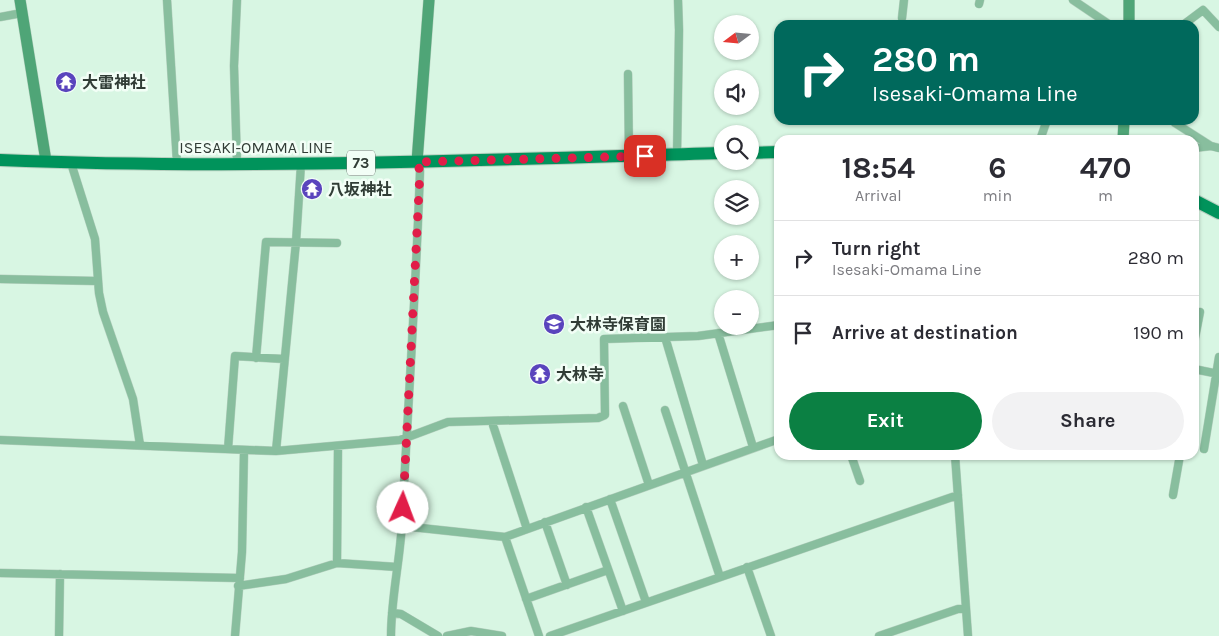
<!DOCTYPE html>
<meta charset="utf-8">
<style>
body{margin:0;font-family:Karla,"Noto Sans JP",sans-serif;background:#f2f2f3;color:#2b2b33;height:100vh;display:flex;flex-direction:column;font-size:19px;white-space:nowrap}
*{box-sizing:border-box;margin:0}
p{font-size:16px;color:#7c7c81}
.icon{flex:none;width:28px;height:28px;fill:none;stroke:currentColor;stroke-width:2;stroke-linecap:round;stroke-linejoin:round}
.map{position:relative;flex:1;overflow:hidden}
.side{position:absolute;left:774px;top:135px;width:425px;height:325px;display:flex;flex-direction:column;background:#fff;border-radius:15px;box-shadow:0 1px 4px #0004}
.side>*{flex:none}
.top-card{position:absolute;left:774px;top:20px;width:425px;height:105px;border-radius:15px;box-shadow:0 1px 4px #0004;background:#00695c;color:#fff;overflow:hidden}
.needle{width:32px;rotate:254deg}
.controls{position:absolute;left:714px;top:15px;display:grid;gap:10px}
.controls a{display:grid;place-items:center;width:45px;height:45px;border-radius:50%;background:#fff;box-shadow:0 1px 4px #0004;font-size:25px}
.pin{position:absolute;display:grid;place-items:center;width:42px;height:42px;color:#fff;margin:-21px;border-radius:10px;box-shadow:0 2px 8px #0006}
.me{position:absolute;width:55px;margin:-28px;rotate:2deg;stroke-linejoin:round;filter:drop-shadow(0 0 4px #0008)}
.turn{display:flex;align-items:center;gap:18px;height:105px;padding:0 15px;font-size:22px}
.turn .icon{width:65px;height:65px;stroke-width:2.5}
.turn b{display:block;font-size:35px;line-height:42px}
.eta{display:flex;justify-content:space-evenly;align-items:center;height:85px;text-align:center}
.eta b{font-size:30px;font-weight:700;line-height:35px}
.button{display:flex;gap:10px;margin-top:auto;padding:10px 15px}
.button a{flex:1;height:58px;border-radius:30px;background:#0b8043;color:#fff;font-size:20px;font-weight:700;line-height:58px;text-align:center}
.button a+a{background:#f2f2f3;color:#2b2b33}
ul{padding:0;list-style:none}
li{display:flex;align-items:center;gap:15px;height:75px;padding:0 15px;border-top:1px solid #e1e1e2}
li div{flex:1}
li b{display:block;font-size:19px}
li em{font-style:normal}
.map>svg:first-child{display:block}
</style>
<div class="map">
<svg width="1219" height="636" viewBox="0 0 1219 636">
<rect width="100%" height="100%" fill="#d8f6e3"/>
<g fill="none" stroke-linecap="round" stroke-linejoin="round">
<g stroke="#b7d1c0" stroke-width="9">
<path id="street" d="M167 0 177 163
M237 0 234 66 237 163
M1073 0 1110 25
M979 4 980 0
M0 17 22 13
M902 18 904 0
M1183 25 1203 10 1219 27
M628 74 629 156
M1173 120 1175 123 1211 146 1219 148
M1040 140 1047 120
M1194 148 1211 146
M677 155 679 30 678 0
M71 163 95 239 99 293 103 312 133 399 140 445
M0 279 97 281
M718 333 753 447
M665 337 703 465
M1194 343 1200 312
M256 358 266 242 337 243
M1194 369 1219 374
M623 406 649 485
M665 410 720 577
M492 422 527 529
M0 440 276 451 400 440 448 422 598 418 605 415 604 339 698 336 779 325
M228 449 235 356 284 359
M1204 449 1219 357
M276 451 296 242 301 164
M851 455 860 481
M955 455 968 636
M1173 495 1180 455
M610 499 646 602
M586 507 623 611
M545 522 567 585
M402 526 505 537 779 439
M505 537 539 636
M337 563 338 447
M747 567 771 636
M0 573 240 578
M238 586 286 579 337 563 397 567
M526 599 608 570
M392 613 401 614 438 636
M59 636 60 574
M235 636 242 552 244 451
M391 636C391 598 400 561 402 523 408 406 416 289 420 171L417 162
M447 636 471 631 502 636
M550 636 958 495
M879 636 958 609H966"/>
</g>
<g stroke="#b7d1c0" stroke-width="12">
<path id="secondary" d="M20 0 46 161
M1129 25V0
M1123 140 1124 120
M417 162 429 0"/>
</g>
<g stroke="#b7d1c0" stroke-width="14">
<path id="primary" d="M750 153 779 152
M0 160C241 170 482 160 722 153
M1194 200 1219 213"/>
</g>
<use href="#street" stroke="#88be9e" stroke-width="8"/>
<use href="#secondary" stroke="#4fa577" stroke-width="11"/>
<use href="#primary" stroke="#00935b" stroke-width="12"/>
</g>
<g fill="none" stroke-linecap="round" stroke-linejoin="round">
<path stroke="#e11d48" stroke-width="9" stroke-dasharray="0 16.2" d="M403 508 420 171 417 162 645 156"/>
</g>
<defs>
<g id="temple-disc" transform="scale(1.125)"><circle r="9.5" fill="#5a44bd" stroke="#f2fef6"/><path d="M0-6L5-2H3V0L6.5 2.5H4V6H1.5V3h-3V6H-4V2.5H-6.5L-3 0V-2H-5Z" fill="#fff"/></g>
<g id="school-disc" transform="scale(1.125)"><circle r="9.5" fill="#5a44bd" stroke="#f2fef6"/><path d="M0-5L7-2L0 1L-7-2ZM-4 1L0 2.5L4 1V4Q0 6-4 4Z" fill="#fff"/></g>
</defs>
<g fill-rule="evenodd">
<use href="#temple-disc" x="66" y="82"/>
<use href="#temple-disc" x="312" y="189"/>
<use href="#school-disc" x="554" y="324"/>
<use href="#temple-disc" x="540" y="374"/>
</g>
<g text-anchor="middle" stroke-width="5" stroke-linejoin="round" paint-order="stroke">
<rect fill="#f2fef6" stroke="#6b7770" stroke-width="1" x="347" y="150.5" width="28" height="25" rx="4"/>
<g font-size="15" font-weight="bold" fill="#313d36">
<text x="361" y="168">73</text>
</g>
<g font-size="16" font-weight="bold" fill="#313d36" stroke="#f2fef6" text-anchor="start">
<text x="82" y="88">大雷神社</text>
<text x="328" y="195">八坂神社</text>
<text x="570" y="330">大林寺保育園</text>
<text x="556" y="380">大林寺</text>
</g>
<g font-size="16" fill="#313d36" stroke="#f2fef6">
<text x="256" y="153">ISESAKI-OMAMA LINE</text>
</g>
</g>
</svg>
<div class="controls">
<a><svg class="needle" viewBox="-14 -14 28 28"><path d="M0-13l5 13h-10z" fill="#e53935"/><path d="M0 13l5-13h-10z" fill="#7c7c81"/></svg></a>
<a><svg class="icon" aria-label="sound" viewBox="0 0 24 24"><path d="M4 9h4l5-4v14l-5-4H4zM17 9q2 3 0 6"/></svg></a>
<a><svg class="icon" aria-label="search" viewBox="0 0 24 24"><circle cx="10" cy="10" r="6"/><path d="M15 15l6 6"/></svg></a>
<a><svg class="icon" aria-label="layers" viewBox="0 0 24 24"><path d="M12 4l9 5-9 5-9-5zM3 14l9 5 9-5"/></svg></a>
<a>+</a>
<a>−</a>
</div>
<div class="pin" style="left:645px;top:156px;background:#d93025"><svg class="icon" aria-label="arrive" viewBox="0 0 24 24"><path d="M6 21V4h12l-3 4 3 4H6"/></svg></div>
<svg class="me" style="left:403px;top:508px" viewBox="-20 -20 40 40"><circle r="19" fill="#fff"/><path d="M0-13L10 11 0 6-10 11z" fill="#e11d48"/></svg>
<div class="top-card">
<div class="turn"><svg class="icon" aria-label="right" viewBox="0 0 24 24"><path d="M7 20v-9h11M14 6l5 5-5 5"/></svg><div><b>280 m</b>Isesaki-Omama Line</div></div>
</div>
<section class="side">
<div class="eta">
<div><b>18:54</b><p>Arrival</p></div>
<div><b>6</b><p>min</p></div>
<div><b>470</b><p>m</p></div>
</div>
<ul>
<li><svg class="icon" aria-label="right" viewBox="0 0 24 24"><path d="M7 20v-9h11M14 6l5 5-5 5"/></svg><div><b>Turn right</b><p>Isesaki-Omama Line</p></div><em>280 m</em></li>
<li><svg class="icon" aria-label="arrive" viewBox="0 0 24 24"><path d="M6 21V4h12l-3 4 3 4H6"/></svg><div><b>Arrive at destination</b></div><em>190 m</em></li>
</ul>
<div class="button"><a>Exit</a><a>Share</a></div>
</section>
</div>
